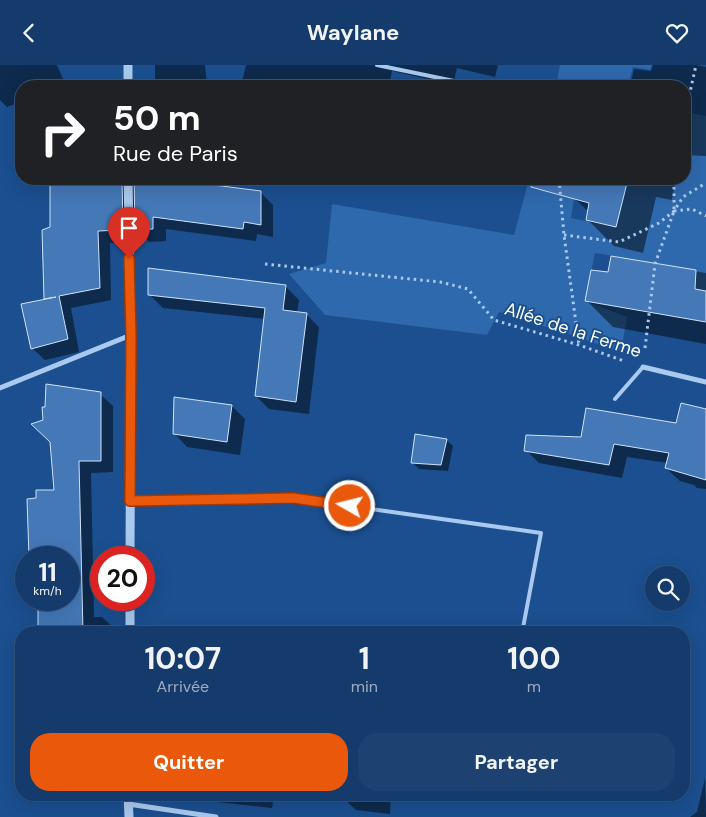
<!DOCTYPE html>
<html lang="fr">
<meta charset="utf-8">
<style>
body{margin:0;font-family:"DM Sans",sans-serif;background:#1d4271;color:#f1f3f6;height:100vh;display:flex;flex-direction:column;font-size:19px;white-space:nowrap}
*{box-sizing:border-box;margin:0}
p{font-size:16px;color:#9dadc1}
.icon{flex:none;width:28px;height:28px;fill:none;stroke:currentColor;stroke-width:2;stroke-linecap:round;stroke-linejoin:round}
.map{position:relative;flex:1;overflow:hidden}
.panel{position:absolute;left:15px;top:561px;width:675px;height:175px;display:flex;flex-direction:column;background:#143b6b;border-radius:20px;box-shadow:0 5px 20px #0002,0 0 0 1px #33557e}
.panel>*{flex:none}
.top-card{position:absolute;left:15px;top:15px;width:676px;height:105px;border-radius:20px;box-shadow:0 5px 20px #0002,0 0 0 1px #33557e;background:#202124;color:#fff;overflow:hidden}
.tools{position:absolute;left:645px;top:501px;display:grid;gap:10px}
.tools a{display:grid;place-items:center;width:45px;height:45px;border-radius:50%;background:#143b6b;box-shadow:0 5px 20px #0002,0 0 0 1px #33557e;font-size:25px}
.speed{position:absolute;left:15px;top:481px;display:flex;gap:10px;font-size:25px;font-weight:700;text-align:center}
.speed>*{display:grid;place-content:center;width:65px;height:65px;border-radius:50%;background:#143b6b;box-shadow:0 5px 20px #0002,0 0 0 1px #33557e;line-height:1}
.speed small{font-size:12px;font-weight:400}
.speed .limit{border:8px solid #d22;background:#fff;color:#111}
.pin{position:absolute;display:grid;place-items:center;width:42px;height:42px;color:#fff;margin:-51px -21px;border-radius:50% 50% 50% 0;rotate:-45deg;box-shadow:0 0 5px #0007}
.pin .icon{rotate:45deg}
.me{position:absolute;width:55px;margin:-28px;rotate:278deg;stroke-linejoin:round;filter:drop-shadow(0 0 4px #0008)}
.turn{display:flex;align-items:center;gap:18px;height:105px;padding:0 15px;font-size:22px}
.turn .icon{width:65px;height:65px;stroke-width:2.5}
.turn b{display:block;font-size:35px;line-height:42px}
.eta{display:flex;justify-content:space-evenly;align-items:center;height:85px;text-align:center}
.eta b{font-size:30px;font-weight:700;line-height:35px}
.button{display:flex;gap:10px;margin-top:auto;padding:10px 15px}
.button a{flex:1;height:58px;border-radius:20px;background:#ea580c;color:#fff;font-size:20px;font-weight:700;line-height:58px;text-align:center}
.button a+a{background:#1d4271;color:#f1f3f6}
header{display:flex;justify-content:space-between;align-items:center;height:65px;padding:0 15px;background:#143b6b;font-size:22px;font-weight:700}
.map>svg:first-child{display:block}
</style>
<header><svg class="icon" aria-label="back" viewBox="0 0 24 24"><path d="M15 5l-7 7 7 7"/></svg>Waylane<svg class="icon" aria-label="heart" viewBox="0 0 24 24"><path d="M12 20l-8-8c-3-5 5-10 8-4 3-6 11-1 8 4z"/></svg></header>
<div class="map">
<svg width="706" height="752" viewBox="0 0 706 752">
<rect width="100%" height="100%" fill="#1b4f8f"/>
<path fill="#2e69ad" d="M560 0H652L650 5 633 2 628 21H556Z
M685 47 706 51V226L695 224 696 205 595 188 585 236 627 252 621 287 569 269 499 247 487 270 325 250 289 209 326 198 332 139 514 170 529 114H577L571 153 616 162 628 114H685Z"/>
<path fill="#0007" d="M0 0H57L66 21H21V37L7 42 0 35Z
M155 0H205L207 21H155Z
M246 0H498L495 12 457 3 453 20 392 6 389 21H241Z
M653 0H696L706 2V91L685 90V21H630L634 4 651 6Z
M51 114H127L136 122V114H213L215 121 260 127 273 140V172L257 169 256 176 166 164V176L149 177 134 162 135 177 110 178 111 235 71 243 79 287 45 295 32 283 46 235 45 233 51 163Z
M579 114H676L672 135 656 132 643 188 614 181 587 154 589 147 574 133Z
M612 193 706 208V279L613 262 586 235 609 208Z
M286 222 299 235 297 248 306 249 319 262 309 349 269 344 256 331 265 254 163 243 149 229Z
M100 329 113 341V407L91 408 94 552H102L115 564V568H40L39 535H69V492H28L27 486H30L37 434 55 426Z
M232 341 245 354 240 390 187 382 174 368Z
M706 346V424L697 423 694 420 680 416 666 403 668 398 627 392 622 413 539 398 526 385 582 373 677 359Z
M446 375 453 381 448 406 419 404 412 397Z
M705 713 706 752H690L697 747Z
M201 730H274L272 743 207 736Z
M344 730H391L390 749 356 745 343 733Z"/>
<path fill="#4478b7" stroke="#cfe3fa" d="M50 114H122L123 165 98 166 100 223 59 231 68 274 31 284 21 239 56 232 44 234 42 165 50 162Z
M134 114H214V120L261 126V160L244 157 243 164 153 152V164L135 165Z
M532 114H619L620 116 627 118 616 162 586 155 589 138 531 122Z
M611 191 696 205 695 224 706 226V257L585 236 591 205 608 207Z
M148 203 286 220 283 245 307 248 296 337 255 331 265 243 148 230Z
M46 319 101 327V396H79L83 568H38V535H69V492H29L27 434 36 433V425H54L50 377 31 359 43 355 42 342H45Z
M174 332 232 340 227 377 173 369Z
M681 338 706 344V415L665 403 669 388 614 379 609 400 524 386 526 370 581 372 586 343 676 358Z
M415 369 447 374 441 400 411 398Z"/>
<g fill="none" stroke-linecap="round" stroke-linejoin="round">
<path stroke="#a9c9ee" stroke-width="3" stroke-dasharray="2.5 4" stroke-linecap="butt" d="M685 50 696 0
M559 114 564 170 579 280
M674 146 692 144 706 151
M564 170 619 177 659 158 674 146 683 132 706 118
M265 199 440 217 468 224 494 255 579 280 624 296
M645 283 655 199 674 146V114"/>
<path stroke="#a9c9ee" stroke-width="4" d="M377 0 478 21
M615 334 643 302
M130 435 293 433 541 468 522 568"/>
<path stroke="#a9c9ee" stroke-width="5" d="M643 302 706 317
M0 323 131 270
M128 739 216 752"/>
<path stroke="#a9c9ee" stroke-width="9" d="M128 0V21
M128 114 131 270 130 492
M130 568V535
M128 730 129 752"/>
</g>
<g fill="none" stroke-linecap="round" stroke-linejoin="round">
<g stroke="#983908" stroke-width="12">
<path id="route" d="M129 193 131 270 130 436 293 433 350 441"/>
</g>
<use href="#route" stroke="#ea580c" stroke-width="9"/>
</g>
<g text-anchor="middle" stroke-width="4" stroke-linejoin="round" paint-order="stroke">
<g font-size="18" fill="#fff" stroke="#1b4f8f">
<text transform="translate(573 265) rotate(18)" y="6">Allée de la Ferme</text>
</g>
</g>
</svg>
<div class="tools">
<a><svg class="icon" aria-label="search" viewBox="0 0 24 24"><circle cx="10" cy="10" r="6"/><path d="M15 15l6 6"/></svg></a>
</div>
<div class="speed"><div>11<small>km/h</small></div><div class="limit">20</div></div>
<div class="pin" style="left:129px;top:193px;background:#d93025"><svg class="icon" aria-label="arrive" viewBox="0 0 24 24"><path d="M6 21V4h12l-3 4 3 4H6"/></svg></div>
<svg class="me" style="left:350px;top:441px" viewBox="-20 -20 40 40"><circle r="17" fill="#ea580c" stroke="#fff" stroke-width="3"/><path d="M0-11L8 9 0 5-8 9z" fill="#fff"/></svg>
<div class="top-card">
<div class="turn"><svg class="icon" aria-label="right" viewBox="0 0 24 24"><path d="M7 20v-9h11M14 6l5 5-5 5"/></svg><div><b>50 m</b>Rue de Paris</div></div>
</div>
<section class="panel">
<div class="eta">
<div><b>10:07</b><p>Arrivée</p></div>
<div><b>1</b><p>min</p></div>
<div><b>100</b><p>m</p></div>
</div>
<div class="button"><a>Quitter</a><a>Partager</a></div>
</section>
</div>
